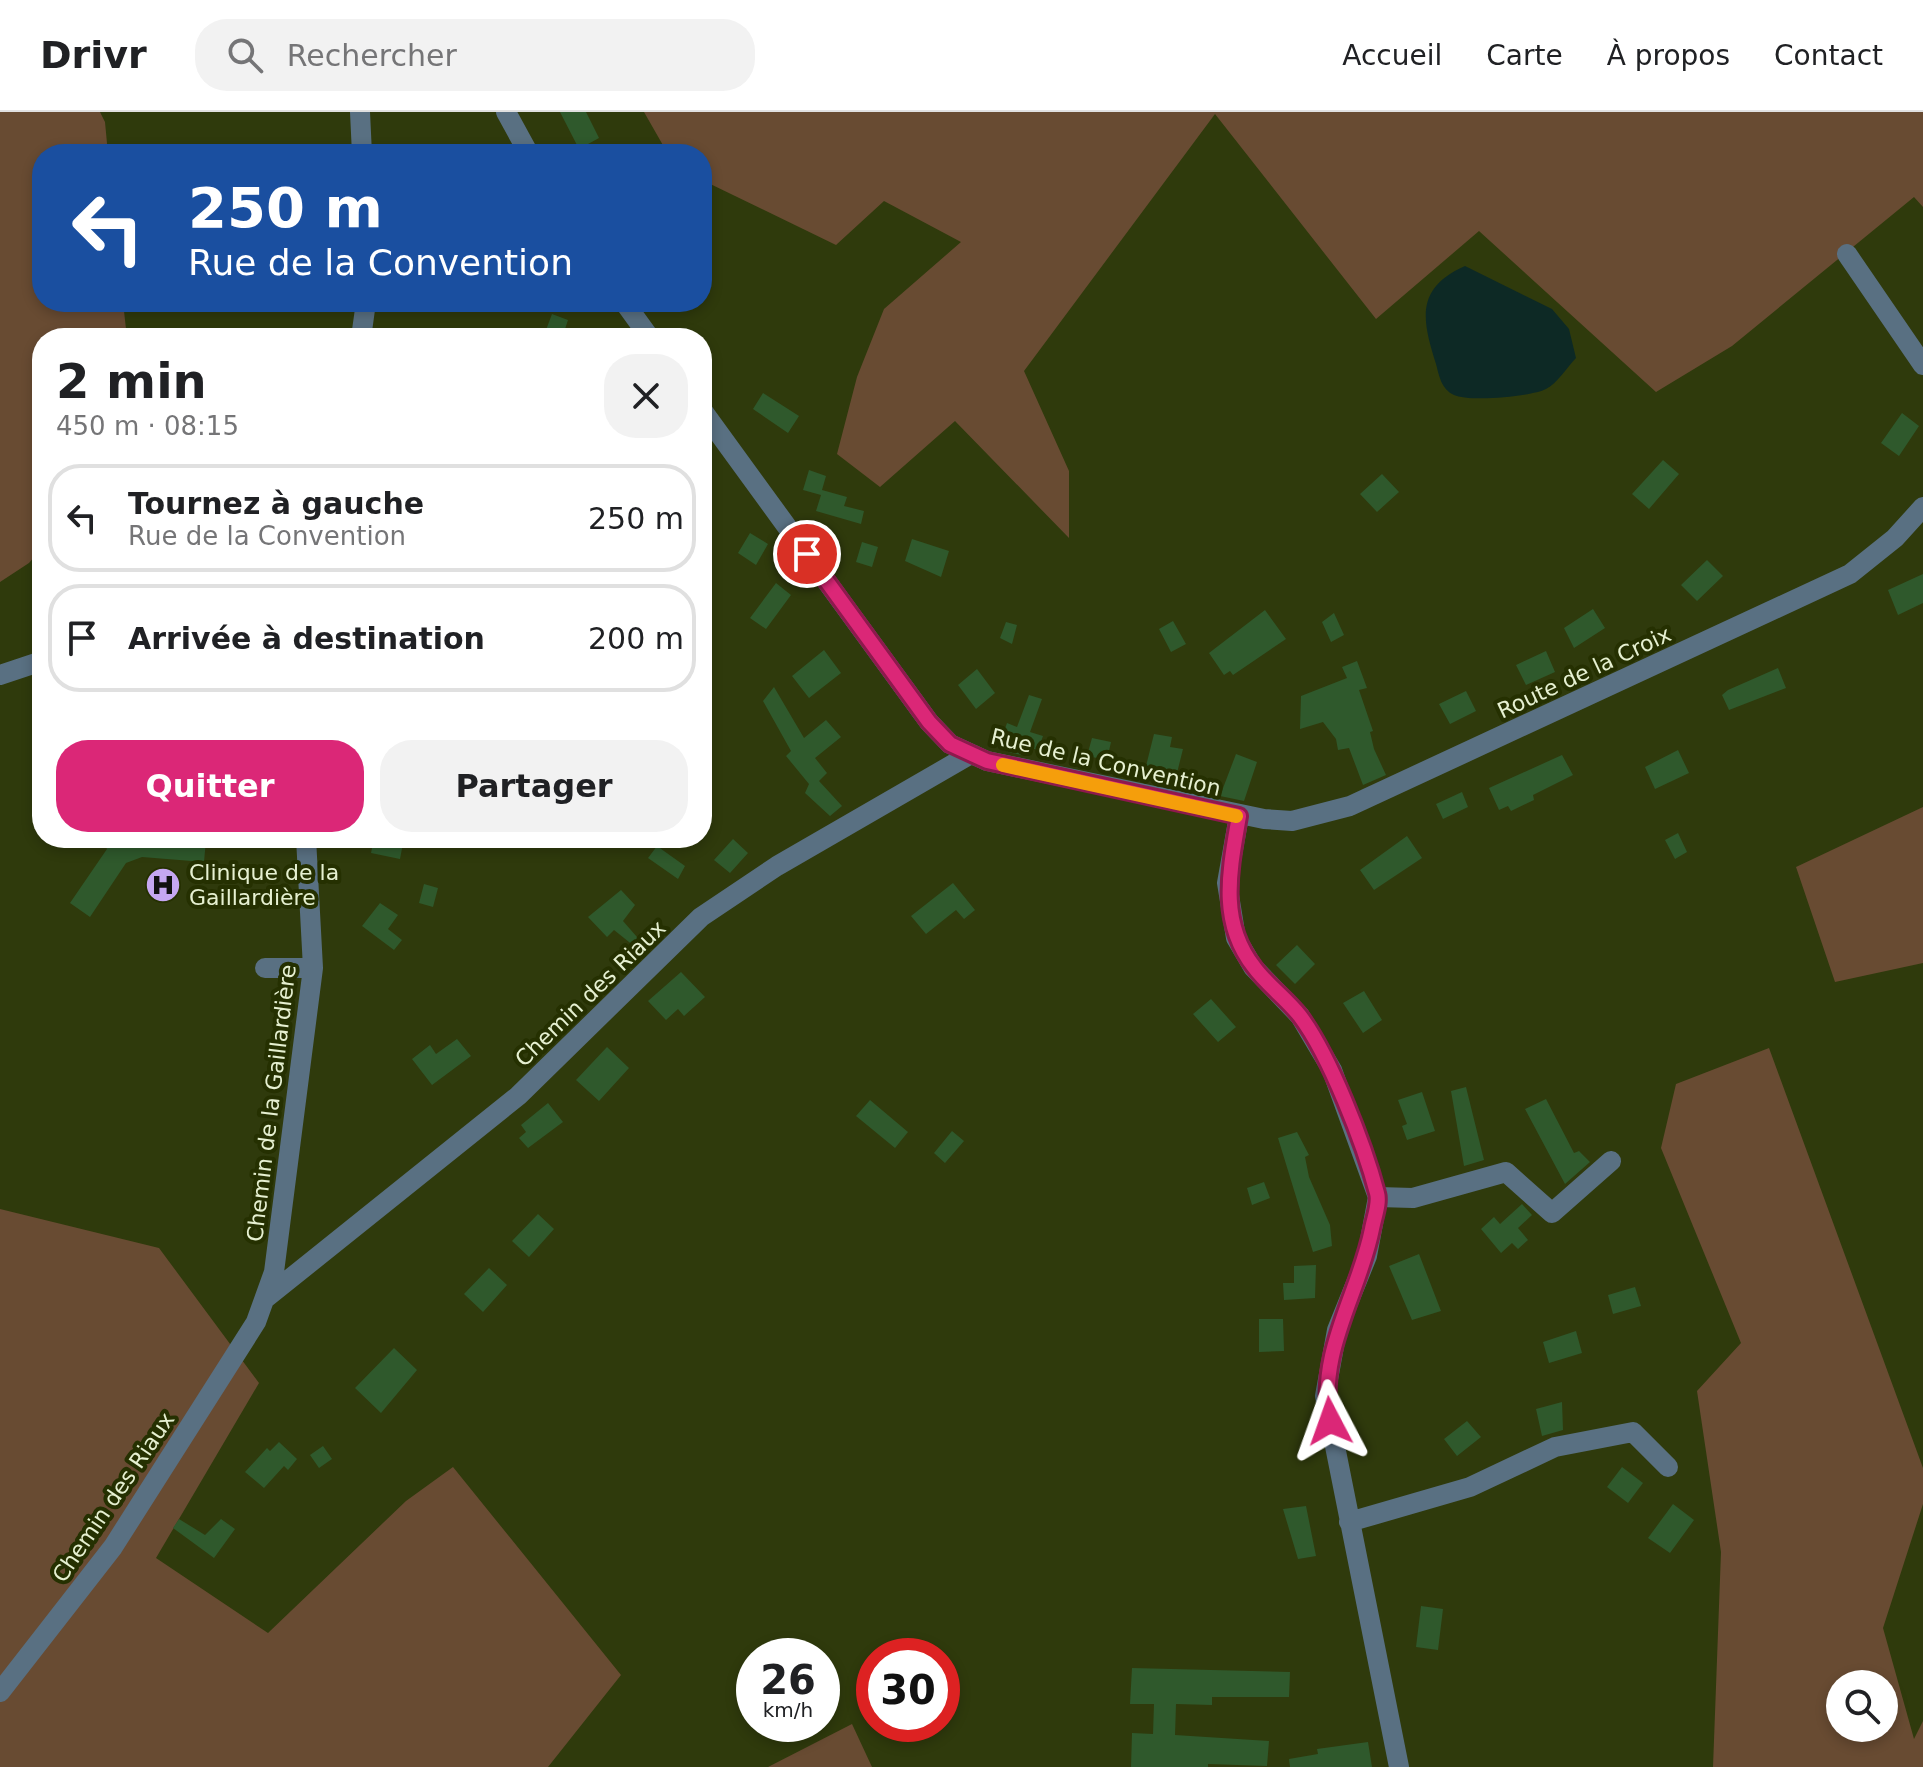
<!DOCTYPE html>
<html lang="fr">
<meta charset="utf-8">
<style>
body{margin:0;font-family:"DejaVu Sans",sans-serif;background:#f2f2f2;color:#202124;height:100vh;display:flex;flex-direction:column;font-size:30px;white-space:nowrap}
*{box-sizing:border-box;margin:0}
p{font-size:26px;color:#757577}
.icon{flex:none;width:44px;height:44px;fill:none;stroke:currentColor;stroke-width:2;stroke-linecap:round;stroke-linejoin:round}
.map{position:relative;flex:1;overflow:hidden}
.drawer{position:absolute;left:32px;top:216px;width:680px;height:520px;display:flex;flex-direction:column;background:#fff;border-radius:32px;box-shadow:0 4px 12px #0003}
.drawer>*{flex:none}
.guide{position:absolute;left:32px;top:32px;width:680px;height:168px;border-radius:32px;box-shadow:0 4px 12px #0003;background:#1a4fa0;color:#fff;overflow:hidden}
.controls{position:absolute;left:1826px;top:1558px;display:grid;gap:16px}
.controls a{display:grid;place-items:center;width:72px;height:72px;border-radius:50%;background:#fff;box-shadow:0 4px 12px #0003;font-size:40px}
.speed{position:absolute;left:736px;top:1526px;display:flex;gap:16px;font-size:40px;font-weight:700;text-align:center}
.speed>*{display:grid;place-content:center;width:104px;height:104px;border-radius:50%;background:#fff;box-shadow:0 4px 12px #0003;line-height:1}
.speed small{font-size:20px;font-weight:400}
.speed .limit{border:12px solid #d22;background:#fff;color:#111}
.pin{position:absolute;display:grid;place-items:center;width:68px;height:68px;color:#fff;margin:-34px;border:4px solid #fff;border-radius:50%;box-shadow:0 2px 8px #0007}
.me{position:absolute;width:88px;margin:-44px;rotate:356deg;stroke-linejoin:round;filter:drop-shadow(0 0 6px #0008)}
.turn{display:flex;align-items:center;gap:28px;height:168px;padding:0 24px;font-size:36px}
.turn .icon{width:104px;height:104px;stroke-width:2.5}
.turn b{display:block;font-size:56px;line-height:68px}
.round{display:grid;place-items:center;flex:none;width:84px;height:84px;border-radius:32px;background:#f2f2f2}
.summary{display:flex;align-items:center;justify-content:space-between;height:136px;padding:0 24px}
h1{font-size:48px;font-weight:700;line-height:60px}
.primary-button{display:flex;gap:16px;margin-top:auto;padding:16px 24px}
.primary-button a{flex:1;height:92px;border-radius:32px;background:#db2777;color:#fff;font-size:32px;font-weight:700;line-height:92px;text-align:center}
.primary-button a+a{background:#f2f2f2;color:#202124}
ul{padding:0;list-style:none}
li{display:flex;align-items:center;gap:24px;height:108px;margin:0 16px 12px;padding:0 8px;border:4px solid #e0e0e0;border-radius:32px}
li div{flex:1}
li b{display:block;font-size:30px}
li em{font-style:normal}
header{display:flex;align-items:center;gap:48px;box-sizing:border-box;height:112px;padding:0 40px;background:#fff;border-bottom:2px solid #e0e0e0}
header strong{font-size:38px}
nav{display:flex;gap:44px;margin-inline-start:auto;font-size:28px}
.search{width:560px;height:72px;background:#f2f2f2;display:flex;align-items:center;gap:20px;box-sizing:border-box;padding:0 28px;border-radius:32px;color:#757577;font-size:30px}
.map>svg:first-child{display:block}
</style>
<header>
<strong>Drivr</strong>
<div class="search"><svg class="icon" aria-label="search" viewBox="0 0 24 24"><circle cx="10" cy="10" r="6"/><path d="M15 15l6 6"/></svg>Rechercher</div>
<nav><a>Accueil</a><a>Carte</a><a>À propos</a><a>Contact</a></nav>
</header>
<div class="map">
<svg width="1923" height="1655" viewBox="0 0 1923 1655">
<rect width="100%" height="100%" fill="#2f3a0c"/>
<path fill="#684b32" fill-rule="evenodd" d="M0 0H100L105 10 108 42H42V190H123L127 226H42V436L29 451 0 470Z
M644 0H1923V95L1914 85 1732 234 1656 280 1479 119 1376 207 1215 2 1024 259 1069 359V426L955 309 880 375 837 342 857 265 884 197 961 130 884 89 836 133 702 68V42H668Z
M1923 695V851L1835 870 1796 755Z
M1769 936 1923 1356V1392L1883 1516 1914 1627 1923 1609V1655H1713L1721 1440 1697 1279 1741 1231 1661 1036 1676 972ZM1884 1572V1616H1840V1572Z
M0 1097 159 1136 259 1271 156 1446 268 1521 406 1389 453 1355 621 1563 548 1655H0Z
M852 1612 872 1655H768Z"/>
<path fill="#0d2925" d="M1465 154 1552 197 1569 217 1576 246C1567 255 1557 272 1546 277 1530 285 1469 290 1454 283 1441 277 1439 263 1436 252 1422 208 1415 176 1465 154Z"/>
<path fill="#2f592c" d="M560 0H586L599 26 579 37Z
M552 202 568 208 562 226H543Z
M763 281 799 304 788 321 753 297Z
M1902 301 1919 314 1899 344 1881 331Z
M1663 348 1679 362 1649 397 1632 382Z
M809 358 826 364 822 378 847 385 844 394 864 399 861 412 816 399 821 383 803 378Z
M1382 362 1399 380 1377 400 1360 382Z
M750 421 768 432 756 453 738 441Z
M912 427 949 439 941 465 905 449Z
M862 430 878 435 872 455 856 450Z
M1707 448 1723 464 1697 489 1681 473Z
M1923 462V491L1898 503 1888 478Z
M776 471 791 483 766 517 750 506Z
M1593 497 1605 516 1574 536 1564 516Z
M1265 498 1286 527 1233 563 1230 559 1224 563 1209 541Z
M1334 501 1344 523 1331 530 1322 510Z
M1173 509 1186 532 1171 540 1159 517Z
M1006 510 1017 513 1012 532 1000 526Z
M824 538 841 561 809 586 792 564Z
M1546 539 1555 560 1526 573 1516 553Z
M1357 549 1367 576 1359 578 1373 619 1370 620 1374 637 1386 663 1363 673 1349 636 1338 638 1336 627 1323 610 1300 617 1301 584 1347 566 1342 555Z
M1778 556 1786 576 1729 598 1722 583 1728 578Z
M977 557 995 581 976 597 958 573Z
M774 575 804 626 826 608 841 625 815 646 827 661 819 669 842 694 830 704 805 681 809 672 786 644 791 639 763 589Z
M1466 579 1476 599 1450 612 1439 592Z
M1029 583 1042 587 1030 620 1043 624 1038 638 1025 634 1021 643 1008 640 999 634 1007 611 1017 615Z
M1154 622 1172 625 1170 635 1183 637 1177 661 1146 654Z
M1092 626 1111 630 1107 648 1087 644Z
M1678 638 1689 661 1655 677 1645 655Z
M1236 642 1257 650 1244 689 1220 684Z
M1562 643 1573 663 1533 683 1534 688 1511 699 1508 694 1499 698 1489 676Z
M1462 680 1468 695 1443 707 1436 692Z
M1678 721 1687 740 1675 747 1665 728Z
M1407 724 1422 746 1374 778 1360 758Z
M101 726 206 728 204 750 142 745 126 751 90 805 70 791 107 737Z
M374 726H404L400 747 371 741Z
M733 727 748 741 730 761 714 748Z
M657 734 685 754 678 767 648 746Z
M953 771 975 798 964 807 956 798 926 822 911 804Z
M424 772 438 776 433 795 419 791Z
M621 778 635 793 623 809 644 833 639 838 614 818 607 825 588 805Z
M380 791 398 803 388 817 402 828 394 838 362 814Z
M1297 833 1315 852 1295 872 1276 853Z
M681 860 705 885 684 904 678 897 666 908 648 889Z
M1364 879 1382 908 1363 921 1343 891Z
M1211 887 1236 915 1218 930 1193 902Z
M457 927 471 944 432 973 412 947 430 933 436 942Z
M607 935 629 956 599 989 576 968Z
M1466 975 1484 1048 1464 1054 1451 979Z
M1422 980 1435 1019 1407 1028 1402 1014 1407 1012 1398 988Z
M1546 987 1574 1041 1579 1039 1590 1050 1565 1072 1525 997Z
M870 988 908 1020 895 1036 856 1004Z
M548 991 563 1010 528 1036 519 1026 526 1020 521 1013Z
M952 1019 964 1029 945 1051 934 1041Z
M1297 1020 1309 1043 1305 1045 1309 1065 1330 1113 1332 1134 1313 1140 1278 1026Z
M1264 1070 1270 1086 1252 1093 1247 1076Z
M1522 1092 1532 1103 1518 1116 1528 1128 1518 1137 1512 1131 1501 1141 1481 1117 1494 1105 1500 1112Z
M538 1102 554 1117 529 1145 512 1129Z
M1419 1142 1441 1199 1412 1208 1389 1154Z
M1316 1153 1315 1186 1284 1188 1283 1171H1294V1154Z
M489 1156 507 1173 483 1200 464 1182Z
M1635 1175 1641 1194 1613 1202 1608 1183Z
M1259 1207H1283L1284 1239 1259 1240Z
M1576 1219 1582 1241 1549 1251 1543 1230Z
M394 1236 417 1258 381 1301 355 1276Z
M1562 1290 1563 1318 1542 1324 1536 1297Z
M1467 1309 1481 1325 1457 1344 1444 1327Z
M279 1330 297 1347 288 1358 284 1354 264 1376 245 1360 267 1336 270 1339Z
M323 1334 332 1347 319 1356 310 1343Z
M1622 1355 1643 1371 1628 1391 1607 1375Z
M1673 1392 1694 1408 1670 1441 1648 1426Z
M1306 1394 1316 1444 1298 1447 1283 1397Z
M179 1407 205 1423 221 1407 235 1417 214 1446 173 1416Z
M1421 1494 1443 1497 1438 1538 1416 1535Z
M1132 1556 1290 1560 1289 1585H1212V1593L1176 1592 1175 1623 1269 1629 1267 1654 1208 1652V1655H1131L1132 1621 1153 1622 1154 1592H1130Z
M1368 1630 1372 1655H1290L1289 1647 1318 1642 1317 1637Z"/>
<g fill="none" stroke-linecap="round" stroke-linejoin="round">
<path stroke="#597082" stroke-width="20" d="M360 0 362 42
M506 0 529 42
M1847 142 1923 253
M624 190 650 226
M361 226 366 190
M702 298 929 610 950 632 987 649 1264 707 1292 709 1350 694 1850 462 1895 426 1923 395
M0 563 42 549
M1239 704 1227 771 1236 826 1253 855 1300 904 1332 958 1378 1085 1367 1144 1337 1218 1325 1284 1399 1655
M265 856H313
M1378 1085 1413 1086 1506 1060 1552 1101 1611 1049
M266 1186 518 984 701 805 777 754 969 643
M1349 1410 1470 1375 1555 1335 1633 1320 1668 1355
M0 1580 113 1435 256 1210 274 1160 313 856 306 726"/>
</g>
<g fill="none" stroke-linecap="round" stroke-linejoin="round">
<g stroke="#8e194d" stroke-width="20">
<path id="route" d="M807 442 929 610 950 632 987 649 1239 704C1230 757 1218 809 1254 855 1267 873 1286 886 1300 904 1330 944 1364 1032 1377 1081 1380 1091 1374 1106 1372 1117 1359 1182 1317 1240 1330 1309"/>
</g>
<use href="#route" stroke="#db2777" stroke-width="14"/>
<path stroke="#f59e0b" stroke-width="14" d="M1003 653 1236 704"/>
</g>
<defs>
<g id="hospital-disc" transform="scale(1.8)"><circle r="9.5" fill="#c5a7f1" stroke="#253001"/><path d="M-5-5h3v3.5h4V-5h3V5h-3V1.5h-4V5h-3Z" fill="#111"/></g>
</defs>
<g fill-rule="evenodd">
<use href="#hospital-disc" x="163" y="773"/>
</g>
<g text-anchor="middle" stroke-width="8" stroke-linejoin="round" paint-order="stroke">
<g font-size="22" fill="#e6f0d1" stroke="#253001">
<text transform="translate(1584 560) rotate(-25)" y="8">Route de la Croix</text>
<text transform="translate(1106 650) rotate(13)" y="8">Rue de la Convention</text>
<text transform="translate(590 881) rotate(-44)" y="8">Chemin des Riaux</text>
<text transform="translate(271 991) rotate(-83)" y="8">Chemin de la Gaillardière</text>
<text transform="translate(113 1385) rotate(-56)" y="8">Chemin des Riaux</text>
</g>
<g font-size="22" fill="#e6f0d1" stroke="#253001" text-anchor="start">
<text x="189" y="768">Clinique de la<tspan x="189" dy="25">Gaillardière</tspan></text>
</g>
</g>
</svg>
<div class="controls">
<a><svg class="icon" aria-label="search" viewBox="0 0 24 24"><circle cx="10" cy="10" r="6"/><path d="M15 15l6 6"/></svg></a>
</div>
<div class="speed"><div>26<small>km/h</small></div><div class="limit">30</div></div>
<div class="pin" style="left:807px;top:442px;background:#d93025"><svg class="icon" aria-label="arrive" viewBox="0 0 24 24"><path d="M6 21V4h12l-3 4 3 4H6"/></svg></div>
<svg class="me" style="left:1330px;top:1309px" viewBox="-20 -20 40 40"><path d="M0-17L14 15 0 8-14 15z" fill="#db2777" stroke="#fff" stroke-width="4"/></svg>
<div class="guide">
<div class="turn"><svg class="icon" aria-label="left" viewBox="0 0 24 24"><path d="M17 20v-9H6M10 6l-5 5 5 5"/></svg><div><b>250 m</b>Rue de la Convention</div></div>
</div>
<section class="drawer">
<div class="summary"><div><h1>2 min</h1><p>450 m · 08:15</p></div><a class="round"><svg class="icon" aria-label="close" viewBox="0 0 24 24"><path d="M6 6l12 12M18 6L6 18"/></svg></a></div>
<ul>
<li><svg class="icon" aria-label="left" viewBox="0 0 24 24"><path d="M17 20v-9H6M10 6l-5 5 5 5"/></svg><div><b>Tournez à gauche</b><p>Rue de la Convention</p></div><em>250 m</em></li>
<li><svg class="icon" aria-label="arrive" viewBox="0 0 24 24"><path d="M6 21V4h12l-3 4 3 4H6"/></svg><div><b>Arrivée à destination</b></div><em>200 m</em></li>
</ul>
<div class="primary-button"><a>Quitter</a><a>Partager</a></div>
</section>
</div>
